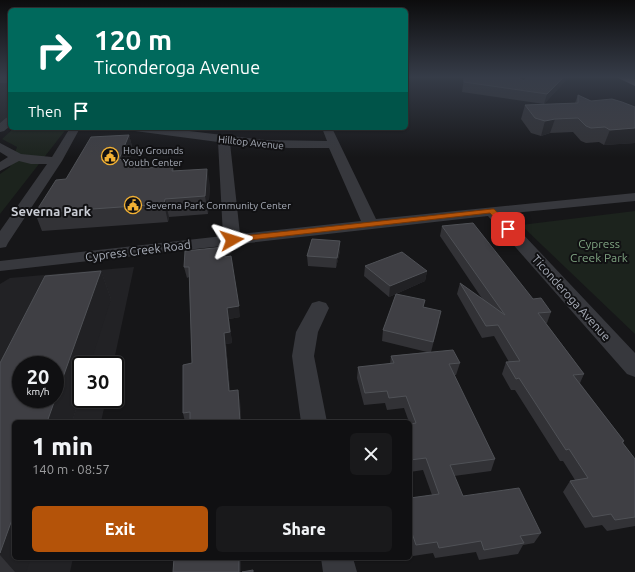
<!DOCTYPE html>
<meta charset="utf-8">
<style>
body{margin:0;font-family:Ubuntu,sans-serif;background:#19191b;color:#f1f3f6;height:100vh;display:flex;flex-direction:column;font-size:15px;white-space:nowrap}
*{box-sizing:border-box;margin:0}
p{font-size:13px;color:#9c9d9f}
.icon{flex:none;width:22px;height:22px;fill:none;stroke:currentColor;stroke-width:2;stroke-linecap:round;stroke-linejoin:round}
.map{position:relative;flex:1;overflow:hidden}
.panel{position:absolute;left:12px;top:420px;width:400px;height:140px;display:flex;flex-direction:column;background:#101012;border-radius:6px;box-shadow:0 1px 3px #0004,0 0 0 1px #303032}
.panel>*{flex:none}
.banner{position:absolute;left:8px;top:8px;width:400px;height:122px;border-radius:6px;box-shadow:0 1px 3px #0004,0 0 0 1px #303032;background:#00695c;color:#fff;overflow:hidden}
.speed{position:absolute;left:12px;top:356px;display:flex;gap:8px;font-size:20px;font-weight:700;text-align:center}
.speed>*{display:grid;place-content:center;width:52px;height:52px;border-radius:50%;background:#101012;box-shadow:0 1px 3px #0004,0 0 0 1px #303032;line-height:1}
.speed small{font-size:10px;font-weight:400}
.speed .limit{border:2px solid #111;border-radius:6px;background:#fff;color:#111}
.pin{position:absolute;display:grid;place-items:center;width:34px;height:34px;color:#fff;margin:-17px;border-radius:8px;box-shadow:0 2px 6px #0006}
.me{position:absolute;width:44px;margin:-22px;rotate:84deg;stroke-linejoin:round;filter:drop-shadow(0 0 3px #0008)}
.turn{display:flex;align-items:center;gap:14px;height:84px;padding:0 20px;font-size:18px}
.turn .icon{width:52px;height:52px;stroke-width:2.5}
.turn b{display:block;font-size:28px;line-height:34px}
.then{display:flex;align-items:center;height:38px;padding:0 20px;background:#0003;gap:8px;font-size:15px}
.round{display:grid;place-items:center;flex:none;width:42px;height:42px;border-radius:6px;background:#19191b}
.summary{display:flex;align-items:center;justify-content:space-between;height:68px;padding:0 20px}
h1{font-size:24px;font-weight:800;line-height:30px}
.primary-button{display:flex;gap:8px;margin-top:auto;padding:8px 20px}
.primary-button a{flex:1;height:46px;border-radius:6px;background:#b45309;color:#fff;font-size:16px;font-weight:800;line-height:46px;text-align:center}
.primary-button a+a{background:#19191b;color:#f1f3f6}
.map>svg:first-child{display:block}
</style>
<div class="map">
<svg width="635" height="572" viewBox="0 0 635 572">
<rect width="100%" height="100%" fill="#161618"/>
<path fill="#222225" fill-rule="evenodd" d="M0 80H10V116L0 125Z
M134 267 113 365H81V399H106L101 422H14V558H73L70 572H0V284L10 278ZM21 365H55V399H21Z"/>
<path fill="#1c231d" d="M14 128H67L0 214V174L10 167 17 147 2 139Z
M635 211V334L521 225Z"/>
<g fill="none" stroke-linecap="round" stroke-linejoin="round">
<path fill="#37383d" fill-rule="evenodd" d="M0 77H10V83H0Z
M10 117V126L4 131 0 132V123L6 118Z
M70 128H80L62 161 8 243 6 247 0 248V231L47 164H31L19 161 0 171V162L8 157 0 152V143L21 154 52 157Z
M130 128H164L265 140 327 141 322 128H332L376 219 635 193V201L504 214 635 353V377L627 374 488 216 0 271V261L223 236 218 142 135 131ZM230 143 288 148H329L361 221 240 234Z
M319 301 326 303 329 308 318 332 314 356 327 422H301L292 356 296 332 312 303Z
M321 558H353L357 572H323Z"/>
<path fill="#63666e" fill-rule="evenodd" d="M616 77H630L635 79V86Z"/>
</g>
<path fill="#323236" d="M464 77 524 81 569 77 544 104 462 92Z
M578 95 591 101 635 107V143L604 145 599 142 586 143 581 141 573 132 550 133 541 136 531 133 521 119 525 105 575 103Z
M129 135 133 150 128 162 143 168 173 167 174 171 210 185 208 214 169 217 168 222 42 231 35 213 66 179Z
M442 226 533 299 551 312 547 323H546L584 374 580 383 624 441 623 444 635 459V526L607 531 602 525 585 528 563 492 570 481 575 480 563 461H560L515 390H511L502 374 506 362H509L494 336 482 338 457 294 460 283 483 300 440 236Z
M224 247 225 256 240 317 229 319 232 343 226 344 230 391 240 401 241 422H185L183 413 192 363 189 277 187 278 184 267Z
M340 251 336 268 308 266 307 256Z
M365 266 427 271 425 281 396 294 424 307 439 322 431 352 460 363 456 375H454L495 459 491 471 454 476 463 496 541 533 534 543 523 545 518 554 479 560 476 552 435 558 433 553 413 556 410 547V498L432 495 423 470 410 472V422H409L404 408 387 410 385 403 364 405 357 378 358 367 390 364 391 356 427 352 382 341 383 330 396 294 389 297 364 276Z
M101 271 111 299 81 365V394L72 422H14L26 572H0V363Z
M132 558H142L133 560Z"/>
<path fill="#212124" d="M564 77H569L544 104 547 94Z
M555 119 550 133 541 136 545 121Z
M635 128V143L604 145 610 130Z
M129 135 133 150 123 175 119 159Z
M207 169 210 185 208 214 205 196Z
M165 199 169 217 168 222 164 204Z
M340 241V251L336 268 337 258Z
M101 271 111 299 90 365H81V394L72 422H47Z
M427 271 425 281 389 297 390 286Z
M239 306 240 317 229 319 232 343 226 344 231 402 229 391 224 333 227 308Z
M238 390 240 401 241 422H240Z
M14 514V558H31L26 572H15L0 555V553Z
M239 558H241V572H239Z"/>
<path fill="#3f3f44" stroke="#4f5156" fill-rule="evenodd" d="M464 77H517L524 81 527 77H564L547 94 464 82Z
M578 95 591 101 612 99 622 102 635 107V128L610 130 605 127 591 128 586 126 578 118 555 119 545 121 535 118 525 105 578 103Z
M129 135 119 159 143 168 173 167 172 171 207 169 205 196 165 199 164 204 35 213 56 180 66 179 91 137Z
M473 223 533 299 541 298 551 312 538 313 584 374 573 375 624 441 622 442 635 459V517L615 520 611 514 593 517 570 481 588 478 569 449 566 450 519 378 516 379 506 362 520 361 498 325 486 326 460 283 505 315 442 226Z
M312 239 340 241 337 258 307 256Z
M224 247 225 257 231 256 239 306 227 308 230 332 224 333 229 391 238 390 240 422H190V412L183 413V365L192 363 189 267H184L185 251Z
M402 252 427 271 390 286 365 266Z
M101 271 47 422H14V514L0 553V363L45 276ZM21 365H55V399H21Z
M396 294 425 300 423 307 441 311 433 342 383 330Z
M453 350 460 363 449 364 495 459 450 465 463 496 519 488 541 533 520 536 524 543 484 550 481 541 439 548 437 542 416 545 410 527V498L439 494 426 458 410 460V424L416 423 406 396 389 398 387 391 365 393 358 367 394 363 391 356Z
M174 558H239V572H173Z
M253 570V572H242Z"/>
<linearGradient id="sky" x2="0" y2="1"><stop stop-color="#0c0c0d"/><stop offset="0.49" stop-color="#363c48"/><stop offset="1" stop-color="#363c48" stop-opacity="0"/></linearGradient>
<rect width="635" height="157" fill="url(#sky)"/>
<path fill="#b45309" stroke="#753606" d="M492 209H494L511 227V231H506L490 213 232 242 228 240 232 237Z"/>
<defs>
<g id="civic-ring" transform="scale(0.9)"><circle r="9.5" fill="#111113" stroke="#f2b134" stroke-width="1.5"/><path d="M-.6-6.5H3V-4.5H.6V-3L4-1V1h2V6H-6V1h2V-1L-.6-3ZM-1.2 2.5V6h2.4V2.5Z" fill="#f2b134"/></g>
</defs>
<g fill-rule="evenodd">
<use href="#civic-ring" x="110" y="156"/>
<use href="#civic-ring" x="133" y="205"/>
</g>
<g text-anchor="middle" stroke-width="4" stroke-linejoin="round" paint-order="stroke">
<g font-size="10" fill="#a8adb8" stroke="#111113">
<text transform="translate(251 142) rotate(6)" y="4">Hilltop Avenue</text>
</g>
<g font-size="10" fill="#a8adb8" stroke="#111113" text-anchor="start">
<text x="123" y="154">Holy Grounds<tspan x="123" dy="12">Youth Center</tspan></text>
<text x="146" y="209">Severna Park Community Center</text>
</g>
<g font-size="12" fill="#7fa381" stroke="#111113">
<text x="599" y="248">Cypress<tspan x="599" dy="14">Creek Park</tspan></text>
</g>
<g font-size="12" fill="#a8adb8" stroke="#111113">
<text transform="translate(138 251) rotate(-7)" y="4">Cypress Creek Road</text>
<text transform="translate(571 298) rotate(48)" y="4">Ticonderoga Avenue</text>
</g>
<g font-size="13" font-weight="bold" fill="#c9ccd4" stroke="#111113">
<text x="51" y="216">Severna Park</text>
</g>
</g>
</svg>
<div class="speed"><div>20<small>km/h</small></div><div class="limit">30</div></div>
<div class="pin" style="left:508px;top:229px;background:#d93025"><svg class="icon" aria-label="arrive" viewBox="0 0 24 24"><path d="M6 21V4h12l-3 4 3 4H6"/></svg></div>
<svg class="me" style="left:232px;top:240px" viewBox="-20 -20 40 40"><path d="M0-17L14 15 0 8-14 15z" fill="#b45309" stroke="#fff" stroke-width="4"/></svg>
<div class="banner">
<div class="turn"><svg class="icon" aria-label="right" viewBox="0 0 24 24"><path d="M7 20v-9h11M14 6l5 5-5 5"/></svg><div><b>120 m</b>Ticonderoga Avenue</div></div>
<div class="then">Then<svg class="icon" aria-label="arrive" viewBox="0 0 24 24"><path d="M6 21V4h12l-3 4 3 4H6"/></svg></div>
</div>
<section class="panel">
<div class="summary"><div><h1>1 min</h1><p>140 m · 08:57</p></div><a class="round"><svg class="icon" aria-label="close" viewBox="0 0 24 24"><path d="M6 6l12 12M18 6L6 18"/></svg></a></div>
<div class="primary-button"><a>Exit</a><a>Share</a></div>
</section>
</div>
